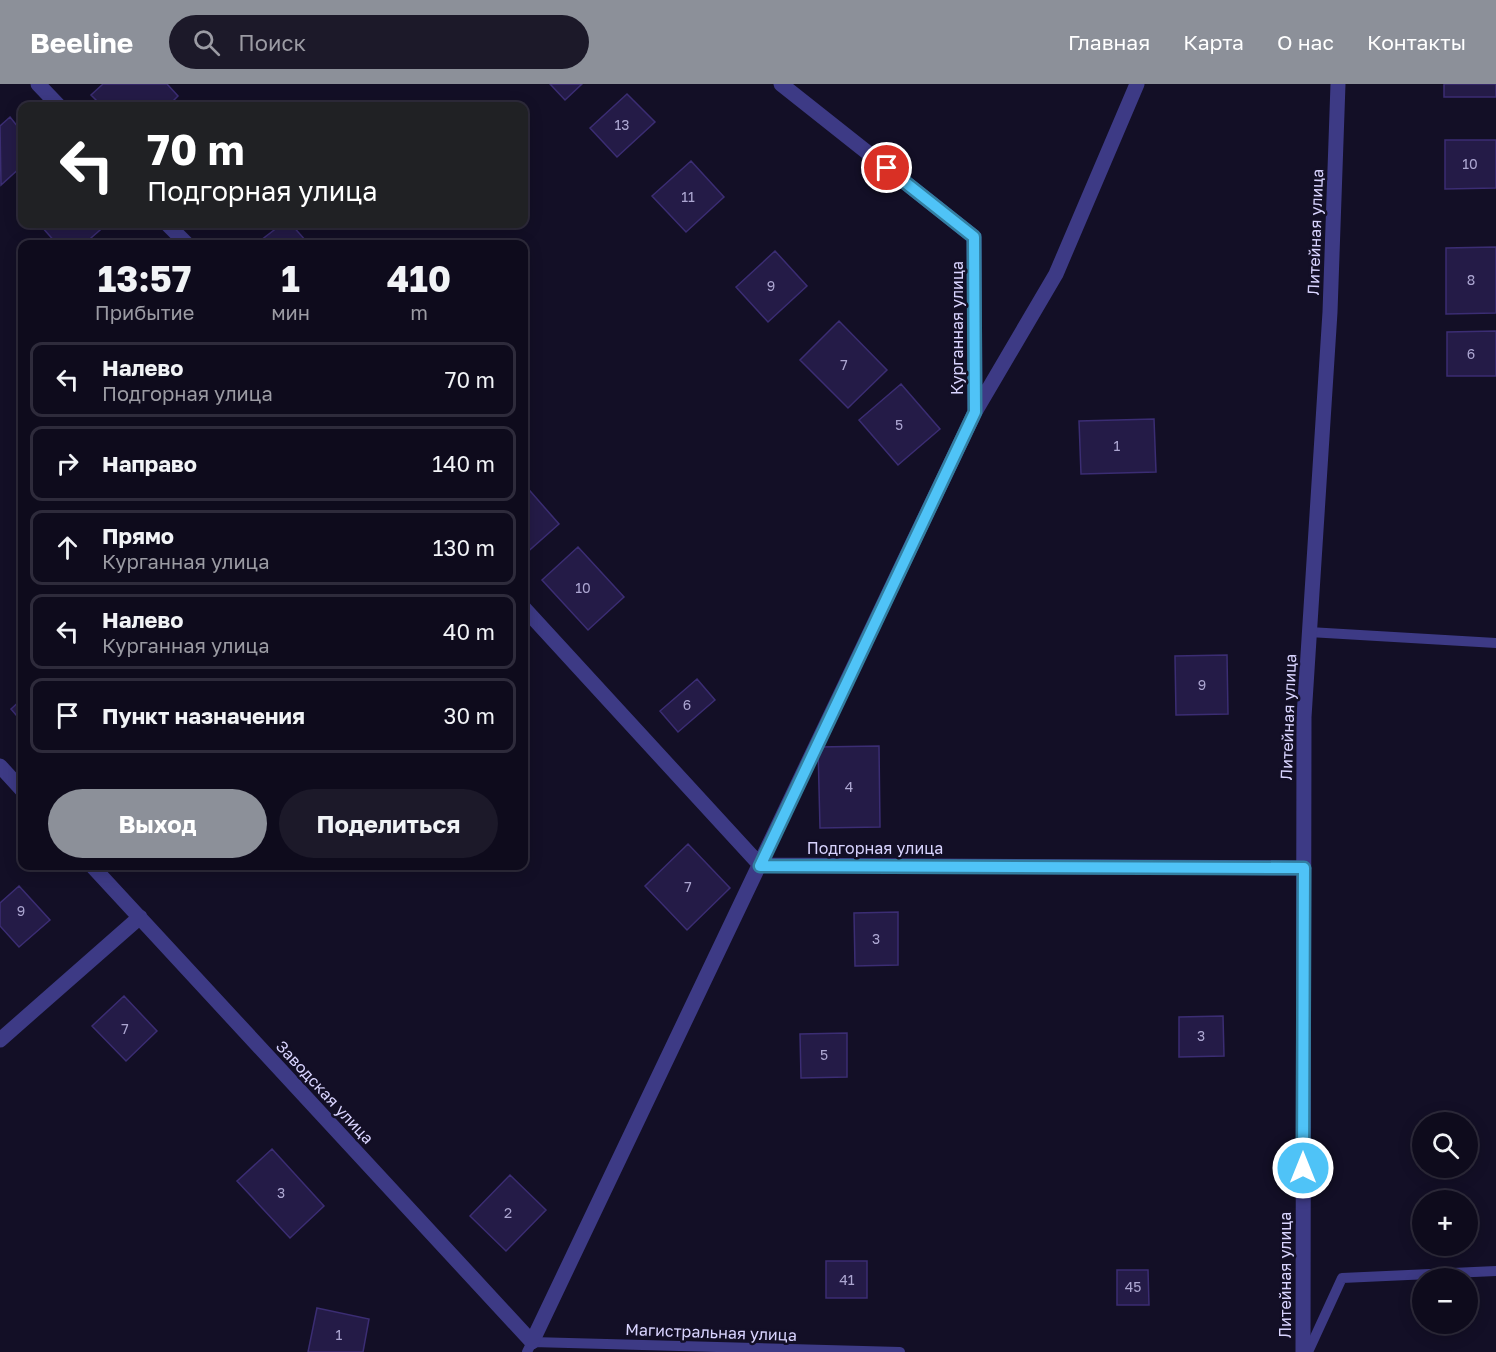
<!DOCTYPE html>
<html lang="ru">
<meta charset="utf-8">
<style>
body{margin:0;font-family:"Golos Text",sans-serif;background:#1c1929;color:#f1f3f6;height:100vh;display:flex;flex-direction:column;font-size:22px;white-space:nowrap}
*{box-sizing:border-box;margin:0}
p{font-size:20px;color:#9b9ba3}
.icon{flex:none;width:33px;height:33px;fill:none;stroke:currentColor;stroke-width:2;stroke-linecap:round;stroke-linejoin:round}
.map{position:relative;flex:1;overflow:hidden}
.drawer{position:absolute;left:18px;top:156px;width:510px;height:630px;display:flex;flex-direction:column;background:#0e0b1c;border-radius:12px;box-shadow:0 3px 15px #0003,0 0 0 2px #2e2b3b}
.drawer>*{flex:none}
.top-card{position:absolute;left:18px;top:18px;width:510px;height:126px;border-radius:12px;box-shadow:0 3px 15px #0003,0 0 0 2px #2e2b3b;background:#202124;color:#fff;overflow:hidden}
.tools{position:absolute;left:1412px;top:1028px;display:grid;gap:12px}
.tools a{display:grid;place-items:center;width:66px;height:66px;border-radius:50%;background:#0e0b1c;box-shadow:0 3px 15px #0003,0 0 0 2px #2e2b3b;font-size:30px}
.pin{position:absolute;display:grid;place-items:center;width:51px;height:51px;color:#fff;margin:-26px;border:3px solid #fff;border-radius:50%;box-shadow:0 2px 6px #0007}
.me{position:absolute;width:66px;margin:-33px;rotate:0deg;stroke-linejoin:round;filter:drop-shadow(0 0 4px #0008)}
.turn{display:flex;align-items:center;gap:21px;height:126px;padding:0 30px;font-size:27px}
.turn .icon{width:78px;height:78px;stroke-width:2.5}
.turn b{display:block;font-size:42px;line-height:51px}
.eta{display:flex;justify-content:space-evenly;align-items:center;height:102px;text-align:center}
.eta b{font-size:36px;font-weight:700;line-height:42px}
.cta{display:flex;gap:12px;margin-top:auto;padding:12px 30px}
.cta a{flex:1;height:69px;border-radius:36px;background:#8c9099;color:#fff;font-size:24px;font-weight:700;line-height:69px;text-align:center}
.cta a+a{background:#1c1929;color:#f1f3f6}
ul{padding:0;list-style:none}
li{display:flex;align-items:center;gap:18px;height:75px;margin:0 12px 9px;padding:0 18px;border:3px solid #2e2b3b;border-radius:12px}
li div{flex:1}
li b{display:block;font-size:22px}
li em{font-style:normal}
header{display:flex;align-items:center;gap:36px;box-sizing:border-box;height:84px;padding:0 30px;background:#8c9099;color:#fff}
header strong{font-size:28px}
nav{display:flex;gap:33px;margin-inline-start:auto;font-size:21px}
.search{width:420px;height:54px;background:#1c1929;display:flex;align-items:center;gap:15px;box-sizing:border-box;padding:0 21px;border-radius:33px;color:#9b9ba3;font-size:22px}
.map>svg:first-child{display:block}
</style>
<header>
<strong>Beeline</strong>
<div class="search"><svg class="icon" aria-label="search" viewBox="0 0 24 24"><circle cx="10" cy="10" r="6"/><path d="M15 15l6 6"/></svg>Поиск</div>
<nav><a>Главная</a><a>Карта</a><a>О нас</a><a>Контакты</a></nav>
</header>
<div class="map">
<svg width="1496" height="1268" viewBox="0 0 1496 1268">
<rect width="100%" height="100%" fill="#130f26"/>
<path fill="#241b47" stroke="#3b2d73" stroke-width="1.5" d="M103 0H167L178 12 168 22H102L91 11Z
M550 0H582L565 16Z
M1444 0H1496V13H1444Z
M627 10 655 38 617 73 590 44Z
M10 33 22 48V82L1 101 0 42Z
M1445 56H1496V104L1445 105Z
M691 77 724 113 686 148 652 112Z
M43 140H107L84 160H57L41 142Z
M282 140H291L307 158 304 160H256Z
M1496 163V229L1446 230V164Z
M775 167 807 202 768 238 736 203Z
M839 237 887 286 848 324 800 276Z
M1496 247V292H1447V248Z
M901 300 940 345 898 381 859 336Z
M1154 335 1156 388 1081 390 1079 337Z
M524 400 559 440 524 471Z
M578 463 624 513 588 546 542 496Z
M1227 571 1228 630 1176 631 1175 572Z
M697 595 715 616 678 648 660 627Z
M22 615V638L11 625Z
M879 662 880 743 820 744 818 663Z
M688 760 730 804 687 846 645 802Z
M19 802 50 836 19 863 0 842V819Z
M898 828V881L855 882 854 829Z
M124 912 157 947 126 977 92 942Z
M1223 932 1224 972 1179 973V933Z
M847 949V993L801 994 800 950Z
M272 1065 324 1122 290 1154 237 1097Z
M510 1091 546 1126 506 1167 470 1132Z
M826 1177H867V1214H826Z
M1117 1186H1148L1149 1221H1117Z
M317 1224 369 1235 363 1268H308Z"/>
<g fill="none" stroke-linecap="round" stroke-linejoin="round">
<path stroke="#3d3a85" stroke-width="10" d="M1309 548 1496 559
M527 1268 532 1258 900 1268
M1308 1268 1342 1194 1496 1187"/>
<path stroke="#3d3a85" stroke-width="15" d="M38 0 59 22
M781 0 974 153 975 328
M167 140 187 160
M524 524 760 781 1304 784
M0 682 22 706
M92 782 532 1258 975 328 1056 190 1137 0
M0 956 140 833
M1303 1268 1304 633 1330 228 1338 0"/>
</g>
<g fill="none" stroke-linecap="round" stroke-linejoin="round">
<g stroke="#337fa1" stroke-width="15">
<path id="route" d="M887 84 974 153 975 328 760 782 1304 784 1303 1084"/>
</g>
<use href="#route" stroke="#4fc3f7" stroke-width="10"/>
</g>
<g text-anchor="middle" stroke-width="5" stroke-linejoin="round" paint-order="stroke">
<g font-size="14" fill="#aca6d1">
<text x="622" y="46">13</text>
<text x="1470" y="85">10</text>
<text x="688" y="118">11</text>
<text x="1471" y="201">8</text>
<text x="771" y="207">9</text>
<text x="1471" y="275">6</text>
<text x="844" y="286">7</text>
<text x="899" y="346">5</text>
<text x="1117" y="367">1</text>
<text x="583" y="509">10</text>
<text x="1202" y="606">9</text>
<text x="687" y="626">6</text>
<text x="849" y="708">4</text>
<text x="688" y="808">7</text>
<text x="21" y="832">9</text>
<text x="876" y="860">3</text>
<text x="125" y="950">7</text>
<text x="1201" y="957">3</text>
<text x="824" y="976">5</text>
<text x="281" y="1114">3</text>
<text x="508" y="1134">2</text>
<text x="847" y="1201">41</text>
<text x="1133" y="1208">45</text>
<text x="339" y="1256">1</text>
</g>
<g font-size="16" fill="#d9d4ff" stroke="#130f26">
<text transform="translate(1315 148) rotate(-88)" y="6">Литейная улица</text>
<text transform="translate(957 244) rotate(-90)" y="6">Курганная улица</text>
<text transform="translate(1288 633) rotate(-88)" y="6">Литейная улица</text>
<text x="875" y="770">Подгорная улица</text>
<text transform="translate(325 1008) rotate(47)" y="6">Заводская улица</text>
<text transform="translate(1285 1191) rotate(-90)" y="6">Литейная улица</text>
<text transform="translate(711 1248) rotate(2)" y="6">Магистральная улица</text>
</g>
</g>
</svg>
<div class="tools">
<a><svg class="icon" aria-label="search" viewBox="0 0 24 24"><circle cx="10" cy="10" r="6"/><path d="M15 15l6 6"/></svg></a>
<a>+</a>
<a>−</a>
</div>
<div class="pin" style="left:887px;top:84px;background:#d93025"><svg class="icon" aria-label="arrive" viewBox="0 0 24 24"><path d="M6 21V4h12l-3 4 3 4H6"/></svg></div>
<svg class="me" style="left:1303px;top:1084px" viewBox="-20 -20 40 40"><circle r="17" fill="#4fc3f7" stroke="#fff" stroke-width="3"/><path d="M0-11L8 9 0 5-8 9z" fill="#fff"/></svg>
<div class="top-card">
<div class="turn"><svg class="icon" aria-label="left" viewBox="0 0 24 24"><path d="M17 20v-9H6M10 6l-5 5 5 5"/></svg><div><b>70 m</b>Подгорная улица</div></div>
</div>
<section class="drawer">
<div class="eta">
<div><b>13:57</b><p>Прибытие</p></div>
<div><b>1</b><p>мин</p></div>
<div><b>410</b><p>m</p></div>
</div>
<ul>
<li><svg class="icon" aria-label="left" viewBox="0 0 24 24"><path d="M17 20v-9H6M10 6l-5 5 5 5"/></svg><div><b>Налево</b><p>Подгорная улица</p></div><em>70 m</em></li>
<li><svg class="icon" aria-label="right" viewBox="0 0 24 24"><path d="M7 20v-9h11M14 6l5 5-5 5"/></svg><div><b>Направо</b></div><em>140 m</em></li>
<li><svg class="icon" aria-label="ahead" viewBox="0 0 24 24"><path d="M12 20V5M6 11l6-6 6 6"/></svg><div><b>Прямо</b><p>Курганная улица</p></div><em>130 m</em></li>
<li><svg class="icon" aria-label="left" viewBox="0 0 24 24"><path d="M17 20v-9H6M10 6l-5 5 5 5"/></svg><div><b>Налево</b><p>Курганная улица</p></div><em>40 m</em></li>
<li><svg class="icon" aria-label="arrive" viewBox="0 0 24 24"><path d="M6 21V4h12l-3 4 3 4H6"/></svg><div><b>Пункт назначения</b></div><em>30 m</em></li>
</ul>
<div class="cta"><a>Выход</a><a>Поделиться</a></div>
</section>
</div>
